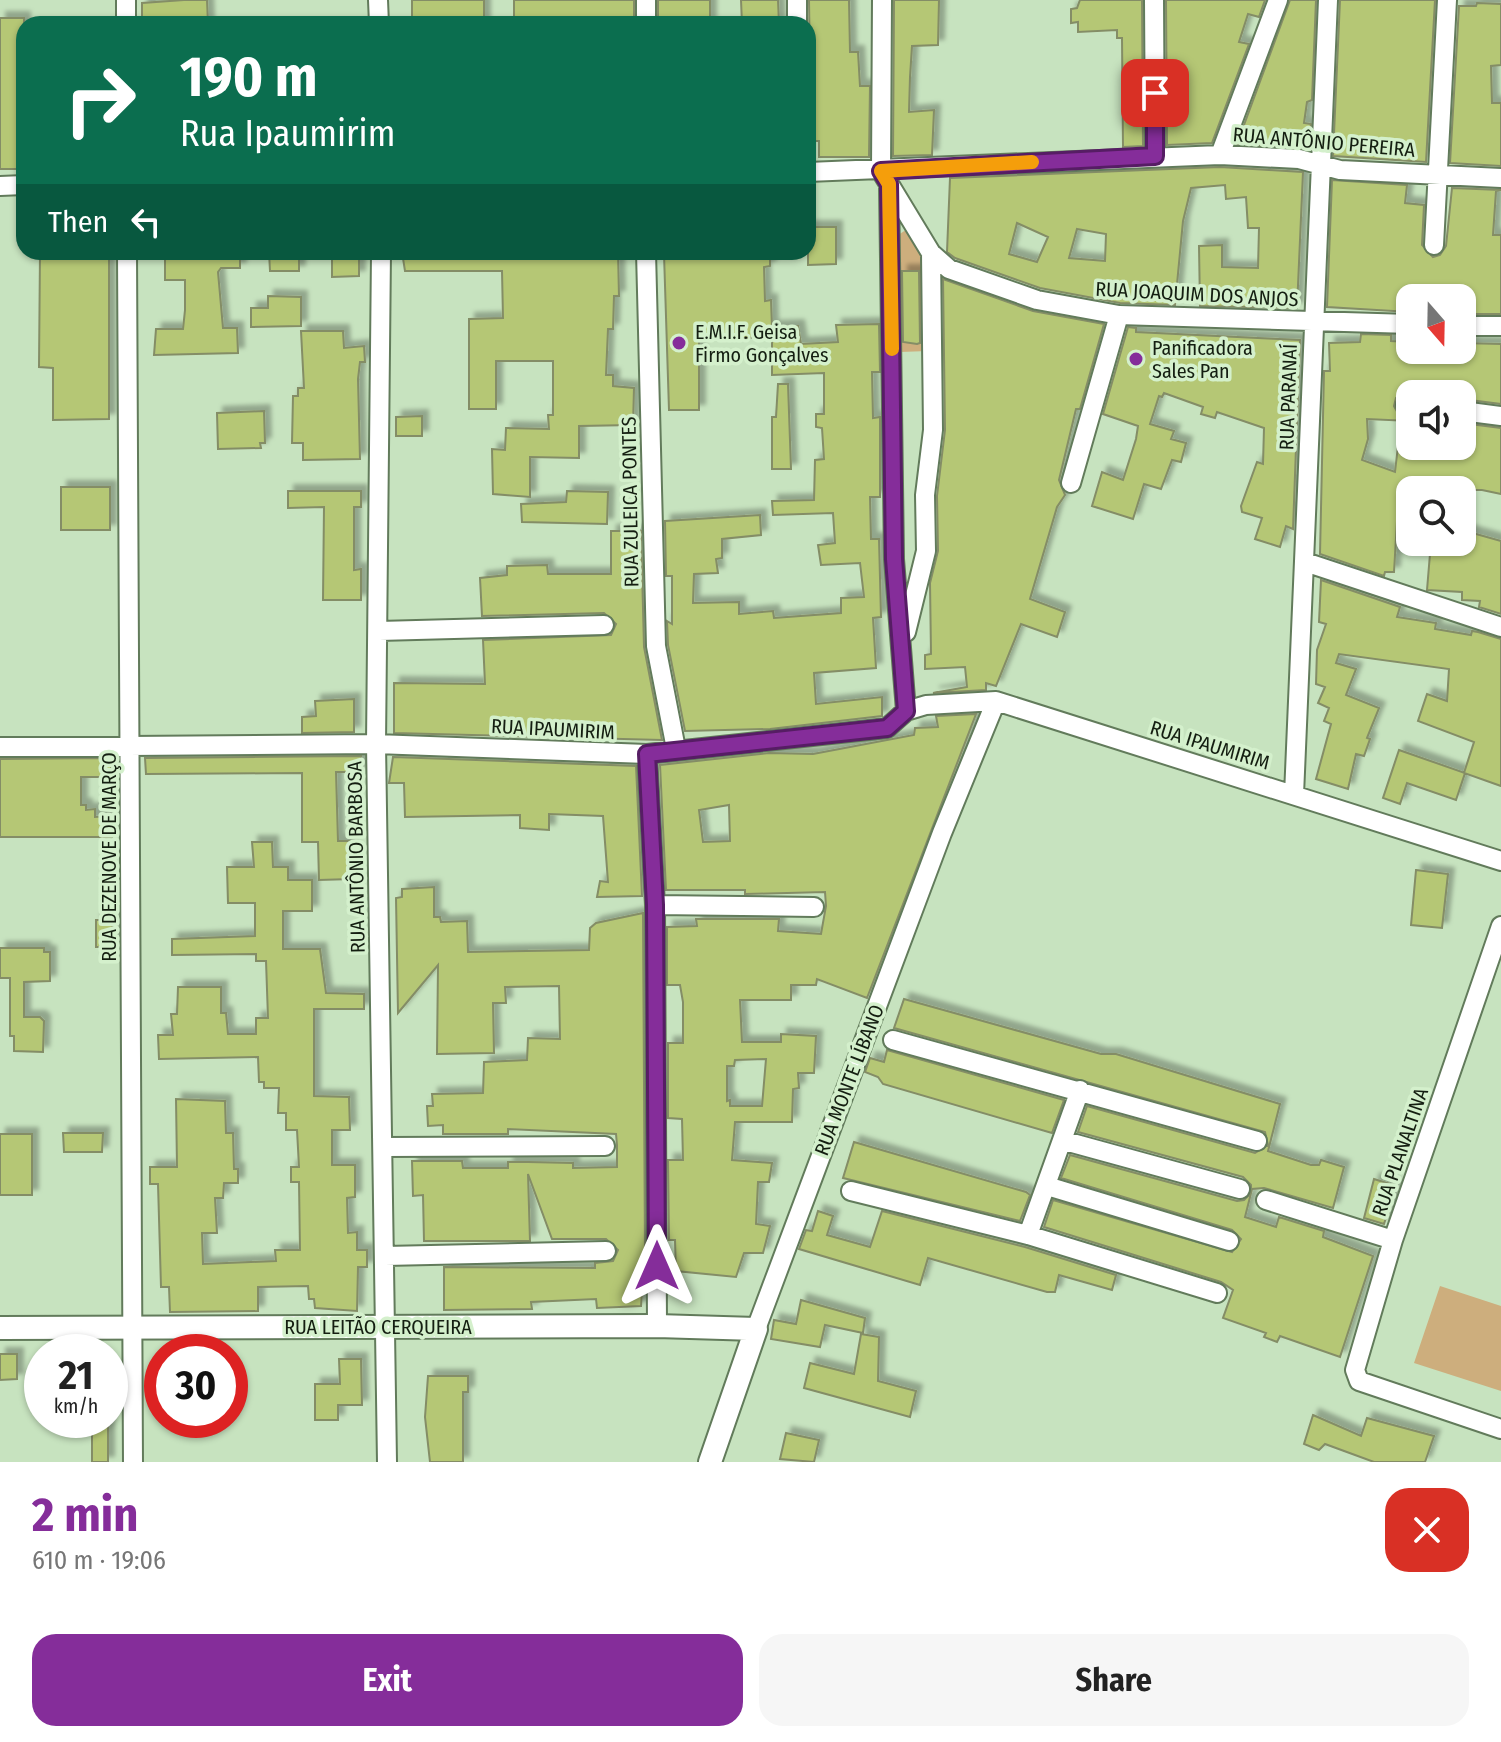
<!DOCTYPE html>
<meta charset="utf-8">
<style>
body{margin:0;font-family:"Fira Sans Condensed",sans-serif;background:#f6f6f6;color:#222;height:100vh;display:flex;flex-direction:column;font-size:30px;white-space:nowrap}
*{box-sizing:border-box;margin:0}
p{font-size:26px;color:#767676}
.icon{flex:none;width:44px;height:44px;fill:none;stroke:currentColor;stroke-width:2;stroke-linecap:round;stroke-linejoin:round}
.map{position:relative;height:1462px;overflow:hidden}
.drawer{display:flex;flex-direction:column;background:#fff;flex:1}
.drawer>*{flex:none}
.top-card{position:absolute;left:16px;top:16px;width:800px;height:244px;border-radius:24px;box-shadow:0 2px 6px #0004;background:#0b6e4f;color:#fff;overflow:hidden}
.needle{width:52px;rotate:160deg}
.controls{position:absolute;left:1396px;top:284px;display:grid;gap:16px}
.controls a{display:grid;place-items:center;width:80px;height:80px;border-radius:16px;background:#fff;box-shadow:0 2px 6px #0004;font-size:40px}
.speed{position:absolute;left:24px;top:1334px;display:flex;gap:16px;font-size:40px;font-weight:700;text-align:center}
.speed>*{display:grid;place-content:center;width:104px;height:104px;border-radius:50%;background:#fff;box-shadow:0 2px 6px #0004;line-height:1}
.speed small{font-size:20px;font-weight:400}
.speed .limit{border:12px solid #d22;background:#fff;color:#111}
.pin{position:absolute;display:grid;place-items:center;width:68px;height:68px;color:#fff;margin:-34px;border-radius:16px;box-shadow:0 4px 12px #0006}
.me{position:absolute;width:88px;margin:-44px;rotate:0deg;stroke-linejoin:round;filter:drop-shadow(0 0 6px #0008)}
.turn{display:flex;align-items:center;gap:28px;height:168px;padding:0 32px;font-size:36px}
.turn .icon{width:104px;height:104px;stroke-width:2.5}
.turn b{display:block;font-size:56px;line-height:68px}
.then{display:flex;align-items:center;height:76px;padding:0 32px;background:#0003;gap:16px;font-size:30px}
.round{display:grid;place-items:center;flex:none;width:84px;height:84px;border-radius:24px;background:#f6f6f6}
.overview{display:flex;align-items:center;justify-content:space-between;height:136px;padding:0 32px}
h1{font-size:48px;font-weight:700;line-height:60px;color:#852d9a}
.action{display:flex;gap:16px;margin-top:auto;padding:16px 32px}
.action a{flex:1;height:92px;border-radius:24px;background:#852d9a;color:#fff;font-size:32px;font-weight:700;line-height:92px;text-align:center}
.action a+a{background:#f6f6f6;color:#222}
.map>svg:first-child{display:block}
</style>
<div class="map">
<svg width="1501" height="1462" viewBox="0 0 1501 1462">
<defs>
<filter id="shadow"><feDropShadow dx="6" dy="-6" stdDeviation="2" flood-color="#0004"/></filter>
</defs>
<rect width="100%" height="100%" fill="#c7e3bf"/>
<path fill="#cdae7d" d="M906 230 929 257 928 351 900 352 898 235Z
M1440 1286 1501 1306V1391L1414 1363Z"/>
<path fill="#b5c775" stroke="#848d66" stroke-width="2" fill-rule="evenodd" filter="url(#shadow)" d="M184 0H207L208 24H142V3Z
M412 0H484V24H412Z
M514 0H634V24H514Z
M658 0H710V24H658Z
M741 0H778L779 24H742Z
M809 0H849L850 52H858L860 86H870L869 157H819V141H811Z
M894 0H939L938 45 912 46 910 77 909 112 934 110 932 155 893 156Z
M1080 0H1142L1143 146 1123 147 1122 38H1117V30L1078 32V22L1071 23V9L1077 8Z
M1166 0H1265L1259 17 1248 14 1239 42 1249 44 1212 143 1167 145Z
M1290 0H1316L1312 100 1307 102 1304 123 1311 124 1310 149 1237 144Z
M1340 0H1435L1426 162 1333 156Z
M1477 3 1501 4V65L1491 66 1492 103H1501V166L1450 163 1459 6H1476Z
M0 18H24V169H0Z
M1220 167 1303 172 1297 308 1200 306 1199 246 1222 245V267L1258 268 1259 228H1248L1246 197 1226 199 1225 185 1191 188 1183 221 1175 305 1120 303 1040 288 955 258 947 252 950 178ZM1017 223 1048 237 1037 262 1009 254ZM1077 229 1106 234 1105 261 1069 258Z
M1332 180 1407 185 1405 203 1424 205 1422 245 1433 257 1440 255 1446 246 1452 188 1501 190 1496 191 1493 235H1501V314H1462V298H1410V312L1327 307Z
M808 227H836V264L808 265Z
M40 252H109V419L53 420V368L39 367Z
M165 252H240V268H221L218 272 223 328H237L238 353 154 355 156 329H183L185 310V280H165Z
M269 252H299V271H270Z
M332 252H359V276L332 277Z
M402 252H618L619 296H614L613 329H608L606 375H613V386L634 388 633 425 579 426V458L530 457V497L493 494 492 449 505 450 506 428 549 429 548 415H553V361H496V409H469V319L503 318 502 271H405Z
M770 252V266L764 267 765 301 771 300 772 327 798 326 801 344 838 342 836 325 879 324 880 372H872L873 418 880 417V497H870L871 539H879L881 617 873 618 876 668 814 673 816 704 882 697V716L770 729 685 731 668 645 667 621 672 624V576H666L665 521 760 515 761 535 722 539V558L716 559 718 573 694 574 693 603 739 602V614L773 611 774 618 841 613V598L864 597 860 563 821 565 818 545 835 543 833 513 773 515 772 501 814 500 815 460 824 459 822 428 816 427V414H824V373L772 375V337L699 339V410H669L664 254Z
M902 271H919L920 343 917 344 903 342Z
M943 279 1033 311 1104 324 1080 409H1076L1059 480 1065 495 1057 507 1030 599 1065 612 1057 637 1021 624 996 686 986 683V690L933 693 967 687 965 667 925 669V655L931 654 930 583 938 551 937 496 945 430Z
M268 296 301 297V326L251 327V308H268Z
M1128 327 1136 328V332L1300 340 1293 529 1286 526 1280 547 1255 539 1262 518 1242 512 1241 506 1257 462 1263 464 1264 428 1217 412 1215 418 1201 414 1203 407 1164 393 1162 397 1159 396 1150 424 1174 431 1171 439 1186 443 1181 462 1172 460 1161 489 1144 484 1133 519 1092 506 1102 472 1123 480 1136 439 1138 426 1103 414Z
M301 331H343L344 348 364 346 365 362H360L358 379 360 459 303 460V443H292L293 396H298V388H304Z
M1361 334 1391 335V341L1410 342V350H1462V343L1501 344V404L1462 399V394L1406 393 1396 398 1394 406 1399 415 1410 417V421L1367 419 1368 439 1362 460 1395 472 1398 446H1462V423L1501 428V494L1482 490H1410L1406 507 1398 504 1394 572H1385L1384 576 1320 554 1324 371H1330L1329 343 1360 342Z
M778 384H788L791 469H772V417H776Z
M264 411 265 443H260L261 448 218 449 217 413Z
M422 416V436H396V417Z
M61 487H110V530H61Z
M288 491H361V507H354V570L361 569V600H323L324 507 288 508Z
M567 491 608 492 607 524 522 522 521 504 566 502Z
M1462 530 1501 541V614L1479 607 1480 601 1462 600V592L1427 590 1430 554 1460 551Z
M611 531H641L644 647 662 740 394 733V683L485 684 483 640 611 635 616 624 604 613 482 616 480 578 507 575V566L547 565 548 574H611Z
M1321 580 1400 607 1397 617 1436 623 1435 629 1471 635 1472 631 1478 632 1501 639V786L1464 773 1474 742 1418 721 1427 694 1447 701 1449 669 1339 654 1336 663 1356 669 1346 695 1379 708 1367 738 1370 739 1364 756 1356 754 1348 789 1316 779 1331 724 1324 721 1329 708 1318 703 1325 687 1316 684 1317 650 1326 624 1319 622Z
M354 699V732L302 733V717L316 716 315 701Z
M976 714 867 998 817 979 816 985H791V1000H740L742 1042H781V1034L816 1036 814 1073H798L799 1088 793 1089 792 1122H735L732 1160 772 1163 769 1182H758L756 1224 770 1226 763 1253H744L736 1277 676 1271 675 1240H669L668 1160H683L682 1119 668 1118V1043H683V1002L680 985H667V927L697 926 696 919H779L778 931 821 934 826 906 825 892 745 894V890H666L660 765 769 753 813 754 914 735 915 728 938 727 936 716ZM729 805 730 841 703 842 699 810ZM766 1059 762 1106H730V1100L727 1101V1066H734L735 1060Z
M1399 750 1465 773 1456 800 1407 783 1400 804 1383 798Z
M361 756V772H336L338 841H351L352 879 319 880 318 842H302V773L146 774 145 758Z
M393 757 636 766 642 896 597 897 600 881 608 882 603 816 549 814V830L520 828V815L405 817 404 783H389Z
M111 758V777H81V805H86V810L95 809V817L111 816 112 837H0V759Z
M252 842H272L273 867H288V880H312V911H283V949H320L326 993 364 994V1009H314V1096L349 1097 350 1130H332V1165H355V1197L347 1198 348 1233 357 1232V1250H367V1267H358L357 1311 315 1308 314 1299H309L308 1286 258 1287V1311L170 1312 169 1287H161L158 1184H150V1167H177L176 1099 225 1101 226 1133H233L234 1169H238V1183H224L223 1198H215L217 1233H202L203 1264 276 1261 275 1250H300L299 1182H291V1167H299L297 1130H286V1113H278L279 1088H264V1082H259L258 1057 159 1059 158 1035H173L171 1014H177L178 987H221V1013H226L228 1034H256V1018H268L266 961H256V954L172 955V939L255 936V903H228L227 867H254Z
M1416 870 1448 874 1442 928 1411 925Z
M434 887V917H440L441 922 467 921 468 952 589 950 590 928 596 923 643 913 645 1254 641 1306 597 1308 596 1299 531 1302 532 1309 444 1310V1267L595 1268V1263L613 1261 618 1250 606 1239H552L528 1174 530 1241H424L423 1195 413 1196 412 1161H462L463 1168H508V1162H528L573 1163V1168L617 1167V1145L616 1134 508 1129V1134H443V1125L428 1126 427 1106H433L432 1094 483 1093 484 1062 527 1060 528 1038 560 1039 559 986 505 987 506 1003H493L494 1053 437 1054 438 965 398 1013 396 898 402 897V889Z
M96 920H112L113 947H96Z
M0 948H44V952H50V981L24 982V1017H40L44 1021 43 1052 14 1051V1036H10V978H0Z
M904 999 1101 1054H1116L1280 1104 1268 1151 1311 1165H1319L1321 1160 1344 1167 1333 1208 1264 1188 1252 1189 1245 1217 1276 1227 1279 1217 1324 1231 1323 1237 1373 1256 1340 1357 1280 1336 1277 1342 1264 1337 1266 1333 1223 1318 1233 1290 1221 1282 1044 1227 1053 1200 1232 1252 1241 1239 1232 1230 1061 1178 1070 1155 1237 1201 1244 1200 1251 1193V1185L1243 1177 1078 1132 1087 1106 1255 1153 1268 1145 1265 1132 894 1028Z
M887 1050 1064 1100 1052 1133 883 1084 878 1077 865 1072 870 1058 884 1062Z
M63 1133H103L102 1152H64Z
M0 1134H32V1195H0Z
M854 1142 1026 1192 1030 1195 1020 1221 843 1178Z
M1374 1179 1396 1186 1384 1224 1364 1218Z
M818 1211 833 1216 827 1235 870 1247 882 1211 1025 1247 1116 1275 1112 1290 1059 1275 1055 1292H1047L928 1258 920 1285 799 1249 806 1230 812 1231Z
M801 1300 865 1318 863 1333 825 1325 820 1347 771 1339 774 1320 796 1324Z
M861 1334 879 1337 878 1381 916 1391 910 1417 804 1388 810 1363 854 1374Z
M0 1354H17V1379L0 1380Z
M339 1359H361L362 1405H338V1420H315V1384H340Z
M428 1376H468V1392H463V1462H430L425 1417Z
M1313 1415 1361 1436 1367 1418 1434 1436 1425 1462H1374L1325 1444 1319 1450 1304 1444Z
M92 1420H108V1462H92Z
M786 1433 819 1440 814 1462 780 1459Z"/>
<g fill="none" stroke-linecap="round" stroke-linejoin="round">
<g stroke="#627b5b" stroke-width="22">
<path id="minor" d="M126 0V24
M378 0 379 24
M797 0V24
M882 0 881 171 889 184 894 559 906 711
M1154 0 1155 156
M646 24V0
M1220 155 1278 0
M808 172 1220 155 1299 159 1340 170 1501 178
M0 186 24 185
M891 187 931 253 949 269 1037 300 1119 315 1410 324
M1434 245 1447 0
M127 252 133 1462
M381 252 376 744 387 1462
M646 252 656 646 676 749
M1462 326H1501
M1406 405H1410
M1462 411 1501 416
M1071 483 1119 315
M1305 562 1501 627
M379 631 604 625
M906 632 926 551 925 495 933 430 931 253
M0 747 376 744 647 754 887 728 906 711 926 705 996 701 1501 861
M647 754 655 905 657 1326
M1294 795 1328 0
M655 905 814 907
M1501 926 1393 1240 1355 1370 1359 1381 1501 1429
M893 1040 1257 1141
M1065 1141 1240 1189
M383 1147 605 1146
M1047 1186 1229 1241
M851 1191 1028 1235 1217 1293
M1266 1200 1393 1240
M1028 1235 1080 1090
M385 1256 606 1251
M756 1329 942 833 996 701"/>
</g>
<g stroke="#627b5b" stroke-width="26">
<path id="tertiary" d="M0 1328 657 1326 756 1329 710 1462"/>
</g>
<use href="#minor" stroke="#fff" stroke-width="18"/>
<use href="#tertiary" stroke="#fff" stroke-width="22"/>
</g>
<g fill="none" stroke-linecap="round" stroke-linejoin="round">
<g stroke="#561d64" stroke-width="20">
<path id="route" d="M657 1266 655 905 647 754 887 728 906 711 894 559 889 184 881 171 1155 156V93"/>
</g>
<use href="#route" stroke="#852d9a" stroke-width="14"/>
<path stroke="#f59e0b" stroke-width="14" d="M892 349 889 184 881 171 1032 162"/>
</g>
<g fill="#852d9a" stroke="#d4f0cc" stroke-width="3">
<circle cx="679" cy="343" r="8"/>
<circle cx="1136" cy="359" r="8"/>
</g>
<g text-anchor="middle" stroke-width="7" stroke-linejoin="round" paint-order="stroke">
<g font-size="20" fill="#141e11" stroke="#d4f0cc">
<text transform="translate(1324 142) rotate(5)" y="7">RUA ANTÔNIO PEREIRA</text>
<text transform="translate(1197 294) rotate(3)" y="7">RUA JOAQUIM DOS ANJOS</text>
<text transform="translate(1288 397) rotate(-88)" y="7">RUA PARANAÍ</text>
<text transform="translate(630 502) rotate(-91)" y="7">RUA ZULEICA PONTES</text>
<text transform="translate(553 729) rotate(3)" y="7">RUA IPAUMIRIM</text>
<text transform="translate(1210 745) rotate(17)" y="7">RUA IPAUMIRIM</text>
<text transform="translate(109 857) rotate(-90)" y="7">RUA DEZENOVE DE MARÇO</text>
<text transform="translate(356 857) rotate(-91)" y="7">RUA ANTÔNIO BARBOSA</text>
<text transform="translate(849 1080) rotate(-69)" y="7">RUA MONTE LÍBANO</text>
<text transform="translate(1400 1152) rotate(-71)" y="7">RUA PLANALTINA</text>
<text x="378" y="1334">RUA LEITÃO CERQUEIRA</text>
</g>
<g font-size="20" fill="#141e11" stroke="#d4f0cc" text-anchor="start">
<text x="695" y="339">E.M.I.F. Geisa<tspan x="695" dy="23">Firmo Gonçalves</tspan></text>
<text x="1152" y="355">Panificadora<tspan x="1152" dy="23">Sales Pan</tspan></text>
</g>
</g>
</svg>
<div class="controls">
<a><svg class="needle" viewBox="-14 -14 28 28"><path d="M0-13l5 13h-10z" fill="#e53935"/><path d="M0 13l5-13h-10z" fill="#767676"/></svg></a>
<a><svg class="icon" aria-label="sound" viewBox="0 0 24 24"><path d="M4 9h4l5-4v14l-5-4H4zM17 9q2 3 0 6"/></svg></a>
<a><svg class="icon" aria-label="search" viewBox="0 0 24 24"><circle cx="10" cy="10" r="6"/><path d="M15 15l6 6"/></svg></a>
</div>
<div class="speed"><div>21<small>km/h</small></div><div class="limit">30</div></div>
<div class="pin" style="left:1155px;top:93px;background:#d93025"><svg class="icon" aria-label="arrive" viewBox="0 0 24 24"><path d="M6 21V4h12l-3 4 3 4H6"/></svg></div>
<svg class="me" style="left:657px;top:1266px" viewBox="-20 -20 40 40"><path d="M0-17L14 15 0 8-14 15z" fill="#852d9a" stroke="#fff" stroke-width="4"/></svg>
<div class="top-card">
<div class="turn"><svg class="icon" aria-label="right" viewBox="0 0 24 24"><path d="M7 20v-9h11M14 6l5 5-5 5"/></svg><div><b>190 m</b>Rua Ipaumirim</div></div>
<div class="then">Then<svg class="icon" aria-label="left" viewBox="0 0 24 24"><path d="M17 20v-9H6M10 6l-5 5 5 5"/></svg></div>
</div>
</div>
<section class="drawer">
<div class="overview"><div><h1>2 min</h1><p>610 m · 19:06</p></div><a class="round" style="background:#d93025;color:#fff"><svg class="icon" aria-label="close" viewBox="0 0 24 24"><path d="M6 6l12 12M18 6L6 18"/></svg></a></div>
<div class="action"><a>Exit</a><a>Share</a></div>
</section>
